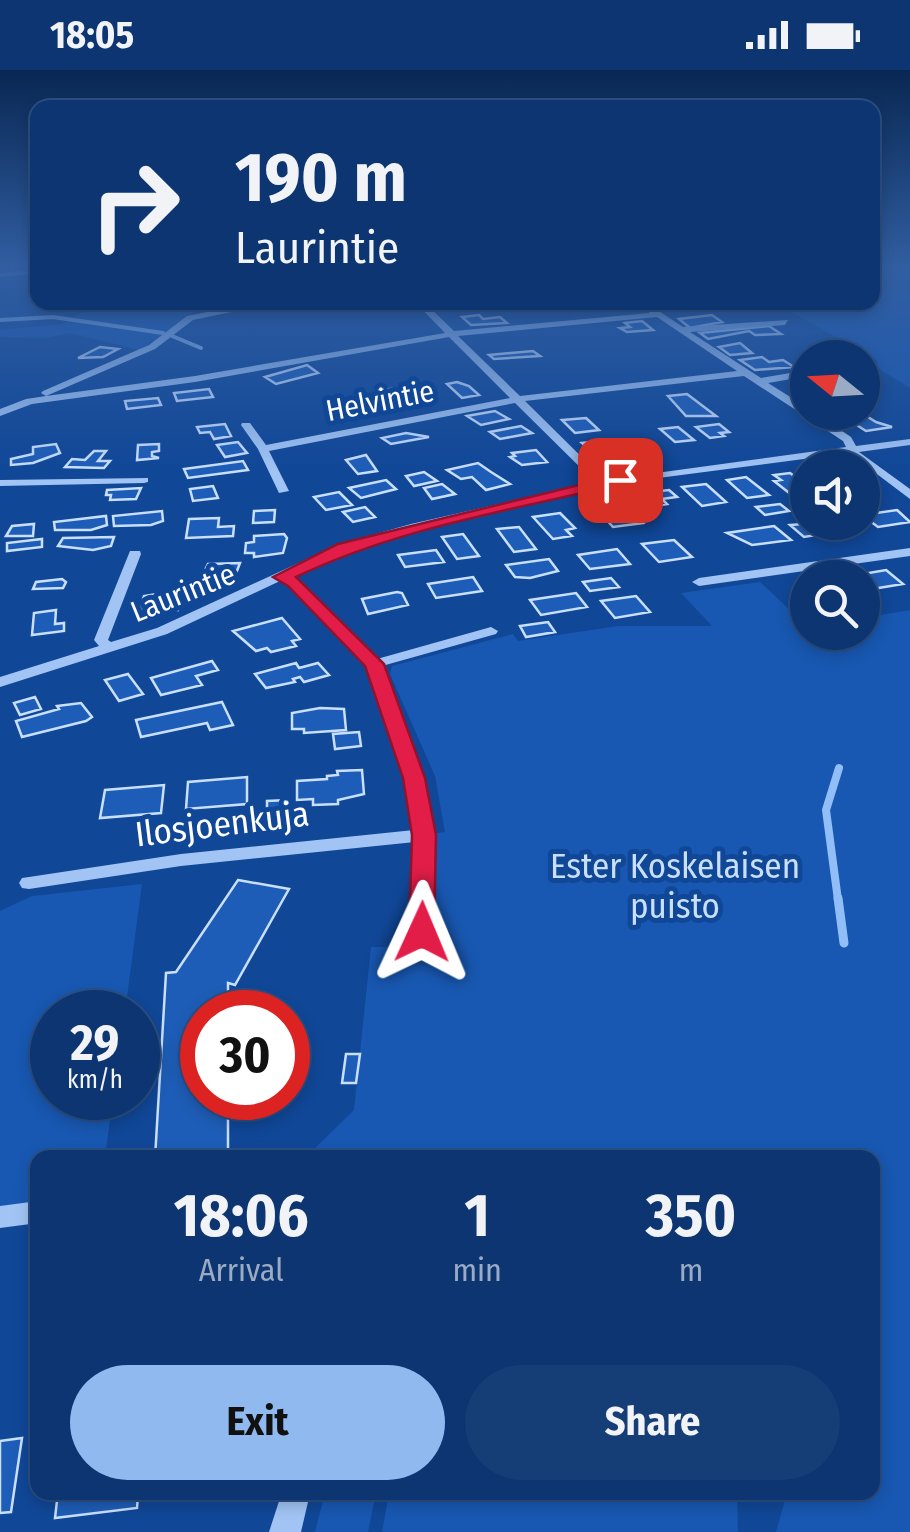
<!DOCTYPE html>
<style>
body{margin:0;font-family:"Fira Sans Condensed",sans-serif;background:#153d76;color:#f1f3f6;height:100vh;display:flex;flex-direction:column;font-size:38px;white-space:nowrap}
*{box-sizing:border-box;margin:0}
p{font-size:32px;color:#9aabc3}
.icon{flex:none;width:55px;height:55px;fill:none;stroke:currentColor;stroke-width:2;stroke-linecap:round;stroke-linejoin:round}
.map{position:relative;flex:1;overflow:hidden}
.panel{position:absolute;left:30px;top:1080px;width:850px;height:350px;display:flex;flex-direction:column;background:#0c3571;border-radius:20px;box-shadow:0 5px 15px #0003,0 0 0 2px #2c5084}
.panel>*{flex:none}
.guide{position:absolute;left:30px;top:30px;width:850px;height:210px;border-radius:20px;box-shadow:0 5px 15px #0003,0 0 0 2px #2c5084;background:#0c3571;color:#f1f3f6;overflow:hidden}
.needle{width:65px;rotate:288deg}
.fabs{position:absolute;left:790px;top:270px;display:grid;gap:20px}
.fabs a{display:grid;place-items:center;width:90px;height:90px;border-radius:50%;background:#0c3571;box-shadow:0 5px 15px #0003,0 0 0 2px #2c5084;font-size:50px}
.speed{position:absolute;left:30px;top:920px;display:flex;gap:20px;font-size:50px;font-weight:700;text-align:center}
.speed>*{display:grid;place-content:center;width:130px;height:130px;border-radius:50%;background:#0c3571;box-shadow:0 5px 15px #0003,0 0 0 2px #2c5084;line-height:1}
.speed small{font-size:25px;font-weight:400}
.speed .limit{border:15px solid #d22;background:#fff;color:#111}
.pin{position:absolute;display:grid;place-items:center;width:85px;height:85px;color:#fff;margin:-42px;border-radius:20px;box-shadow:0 5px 15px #0006}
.me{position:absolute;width:110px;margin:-55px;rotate:1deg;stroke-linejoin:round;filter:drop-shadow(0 0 8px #0008)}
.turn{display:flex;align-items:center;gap:35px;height:210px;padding:0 40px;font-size:45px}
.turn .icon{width:130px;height:130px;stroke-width:2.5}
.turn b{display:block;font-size:70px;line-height:85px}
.eta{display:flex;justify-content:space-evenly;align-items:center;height:170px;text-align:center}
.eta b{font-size:60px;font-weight:700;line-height:70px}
.action{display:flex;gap:20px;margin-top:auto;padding:20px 40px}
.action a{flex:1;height:115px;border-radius:60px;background:#90b9f0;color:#111;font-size:40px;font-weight:700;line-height:115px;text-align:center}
.action a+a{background:#153d76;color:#f1f3f6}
.status{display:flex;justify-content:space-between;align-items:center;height:70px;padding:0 50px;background:#0c3571;direction:ltr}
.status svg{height:28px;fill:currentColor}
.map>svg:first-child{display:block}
</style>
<div class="status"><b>18:05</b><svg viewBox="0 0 49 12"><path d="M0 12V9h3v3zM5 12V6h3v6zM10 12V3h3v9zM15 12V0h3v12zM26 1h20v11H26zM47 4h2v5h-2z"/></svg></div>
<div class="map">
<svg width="910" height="1462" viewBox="0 0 910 1462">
<rect width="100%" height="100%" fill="#104797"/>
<path fill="#1858b2" d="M873 196H910V318L876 297 878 291 783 237 772 238 763 233 872 232Z
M98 233H200L190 234 193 244 139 280 70 263 45 268 0 267V260L62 254Z
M760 512 807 556 808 562H862L863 548 910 540V1462H776L787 1423 872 1422V1088H305L354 1040 371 877 447 876 427 803 431 764 445 762 435 706 390 604 392 596 513 564 518 571 618 556H712L681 523Z
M142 814 125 942H52V1028H113L105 1087 38 1088 37 1135 0 1140V841L32 826Z
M325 1423H376L368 1462H315Z
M389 1423H737L738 1462H382Z"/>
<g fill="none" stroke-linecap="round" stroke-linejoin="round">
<path stroke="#92bef7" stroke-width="4" d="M0 250 53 247 163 263
M172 266 201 278"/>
<path stroke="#92bef7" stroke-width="8" d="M838 830 826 740 839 698"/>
<path stroke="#92bef7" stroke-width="9" d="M838 828 844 873"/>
</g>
<path fill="#1e5db7" stroke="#c9dffe" stroke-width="2.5" d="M479 245 483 249 500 247 507 253 471 255 462 247Z
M712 245 722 252 690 258 679 249Z
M642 251 653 260 627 262 620 258 630 257 625 253Z
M769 256 781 264 755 265 749 261 708 269 700 263Z
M740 273 752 283 730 285 719 277Z
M100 277 118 279 103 287 78 288Z
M533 281 540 286 494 289 489 285Z
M762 287 769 292 783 290 794 297 755 300 740 290Z
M307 295 318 303 276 314 265 307Z
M457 312 469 316 479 325 462 328 447 314Z
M406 317 415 323 394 327 375 321Z
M209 319 213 327 177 331 174 323Z
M687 324 716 346H686L668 326Z
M158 328 161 335 127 339 125 331Z
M495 341 509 349 481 355 467 346Z
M860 342 876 352 892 357 866 361 841 345Z
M586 348 599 360 575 363 562 350Z
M225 354 231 366 214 369 210 362 200 363 197 357Z
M719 354 729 362 720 363 724 366 710 368 696 357Z
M521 356 532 363 500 369 490 362Z
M678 357 694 370 675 372 660 359Z
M406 363 429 367 391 374 382 368Z
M601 371 609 375 617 382 595 384 582 373Z
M238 372 247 383 225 387 217 375Z
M56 374 60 383 33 393 11 395V389L33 384V377Z
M159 374V381L152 382V386L159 388 137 390 138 375Z
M536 380 547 392 522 395 510 387 515 386 512 383Z
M94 381H106L98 391H110L104 398 65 397 72 389 85 390Z
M366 385 377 401 358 404 346 390Z
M627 388 633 397 614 400 603 393Z
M243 391 248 400 188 408 184 399Z
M478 393 491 402 510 414 486 420 472 407 461 409 447 400Z
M424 402 437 411 414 416 406 406Z
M790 403 808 416V424L793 426 774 411 781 410 774 405Z
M746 407 769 425 747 428 727 410Z
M386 410 396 419 361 428 349 418Z
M442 414 455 424 432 429 424 418Z
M706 414 726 432 702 436 682 417Z
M213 416 218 428 193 431 190 419Z
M141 418 136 429 110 430 111 425H106L107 420Z
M669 420 677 427 662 429 667 434 644 437 632 424Z
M339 422 352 435 326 440 314 427Z
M616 425 643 453 613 457 593 435 599 434 593 428Z
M780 434 789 441 765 445 756 437Z
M365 437 375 447 353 452 343 442Z
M275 440 274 452 253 453 254 441Z
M897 440 910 452 878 457 862 445Z
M162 441 163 451 151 455 114 456 113 446Z
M560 443 575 458 566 460 572 466 553 469 533 447Z
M106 446 107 455 91 460H55L54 452Z
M219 448 218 457 234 456 233 466 186 468 189 449Z
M830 452 841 461 804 467 790 455Z
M34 454 33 466H6L12 456Z
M774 456 791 470 752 475 727 463Z
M519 457 536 479 514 482 497 459Z
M284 464 287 468 283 483 254 487V483H245L246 473 254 472V466Z
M463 464 479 486 457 489 442 467Z
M114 467 111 476 93 480 58 476 63 468Z
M42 469V477L7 481V473Z
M674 470 692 487 659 492 642 474Z
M617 479 630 494 590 499 578 485Z
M436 480 444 492 405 497 398 485Z
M549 489 558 501 530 508 515 507 506 495Z
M240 493 235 506 204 502 208 494Z
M886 500 903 514 866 520 862 508 851 506Z
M473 507 482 521 436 528 428 514Z
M611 508 619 517 590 521 583 512Z
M62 509 66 512 63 518 33 519 36 512Z
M397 522 402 523 408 535 368 544 362 529Z
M576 523 587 537 541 545 530 530Z
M157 524 183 526 178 540H139L144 526Z
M636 526 650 542 615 548 601 531Z
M56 540 55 554 64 553V561L32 565 34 543Z
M282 548 300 569 292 571 296 576 271 582 267 578 256 581 233 561Z
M548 552 555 562 526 567 520 556Z
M212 591 218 600 196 606 202 615 161 625 151 608Z
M296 593 299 598 318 593 329 605 304 612 300 607 293 609 295 612 266 618 255 604Z
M128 604 143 624 119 631 105 610Z
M35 627 41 639 20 645 14 633Z
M222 632 233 655 210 660 207 653 141 667 136 650Z
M81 633 92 647 86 651 22 667 16 651 59 639 57 636Z
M320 638 344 639 346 660 304 663V659H292V643Z
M359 662 361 676 335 679 333 664Z
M362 700 364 724 338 730V734L313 735V729L297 730V711L327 709V706L338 705 337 701Z
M247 707V734L186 739 188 712Z
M164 715 161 743 100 748 105 720Z
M288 730V756L267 757V731Z
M238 810 289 819 235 915 228 913V942H202V1028H228V1088H155L166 903 176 902Z
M346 984H360L356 1013H342Z
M22 1368 11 1442 0 1443V1371Z
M58 1422H158L138 1426 137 1438 55 1448Z"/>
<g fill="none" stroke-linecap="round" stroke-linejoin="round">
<path fill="#a1c4f4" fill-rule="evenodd" d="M38 199V203L0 207V203Z
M259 232H278L193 250 155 279 46 326 195 306 445 263 415 232H424L454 261 650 243 635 232H645L683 257 788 250 785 255 690 262 761 308 808 300V306L768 313 808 338V342H814L851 367 856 376 910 369V375L859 382 910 419V429L849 383 620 413 414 461 348 480 291 506 299 509 377 589 491 557 498 561 496 564 382 596 423 708 433 765 432 862 429 867H415L412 862 415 772 181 796 29 819 22 818 19 813 22 808 29 807 181 784 414 760 405 708 367 595 289 515 280 511 167 564 0 617V607L99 576 94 570 130 481H140L141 484 108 570 111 572 157 558 340 474 411 454 595 412 515 333 269 381 289 421 279 423 258 379 241 355 242 353H250L266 375 510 328 449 267 195 312 32 334 0 346V339L26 329 46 326 41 323 43 321 149 275 187 246ZM657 247 737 301 520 326 458 266ZM744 306 843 371 846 377 605 410 525 331Z
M148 408V412L144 413 0 416V410Z
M910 478V486L699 516 692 512 699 508Z
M38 1131V1153L0 1158V1136Z
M282 1422H304L308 1432 301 1462H269Z"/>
</g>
<linearGradient id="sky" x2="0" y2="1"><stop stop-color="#092753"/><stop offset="0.49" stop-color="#315ea1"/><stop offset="1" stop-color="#315ea1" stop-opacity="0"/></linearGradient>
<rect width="910" height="401" fill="url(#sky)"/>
<path fill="#e11d48" stroke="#92132f" stroke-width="2.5" d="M620 405 625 406V413C514 440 400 457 296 507L384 594 425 708 436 765 434 862 431 869H412L409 862 412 765 403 708 365 596 288 516 273 507 338 474Z"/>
<g text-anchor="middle" stroke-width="10" stroke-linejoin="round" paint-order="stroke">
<g font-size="30" fill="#fff" stroke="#104797">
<text transform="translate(380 331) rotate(-11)" y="10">Helvintie</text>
<text transform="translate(183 523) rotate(-22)" y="10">Laurintie</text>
</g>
<g font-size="35" fill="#fff" stroke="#104797">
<text transform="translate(222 754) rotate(-7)" y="12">Ilosjoenkuja</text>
</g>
<g font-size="35" fill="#c9dffe" stroke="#104797">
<text x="675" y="808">Ester Koskelaisen<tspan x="675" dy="40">puisto</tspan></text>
</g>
</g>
</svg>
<div class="fabs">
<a><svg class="needle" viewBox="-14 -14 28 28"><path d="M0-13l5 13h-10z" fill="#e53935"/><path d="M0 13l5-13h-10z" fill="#9aabc3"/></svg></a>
<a><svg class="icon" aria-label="sound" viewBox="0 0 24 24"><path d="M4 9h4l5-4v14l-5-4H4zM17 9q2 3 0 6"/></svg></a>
<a><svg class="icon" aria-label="search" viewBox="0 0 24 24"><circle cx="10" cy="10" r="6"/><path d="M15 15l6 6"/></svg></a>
</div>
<div class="speed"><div>29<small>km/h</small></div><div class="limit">30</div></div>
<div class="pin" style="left:620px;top:410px;background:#d93025"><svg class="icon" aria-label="arrive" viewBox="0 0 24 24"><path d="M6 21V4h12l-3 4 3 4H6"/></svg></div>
<svg class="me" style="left:422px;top:862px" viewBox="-20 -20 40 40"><path d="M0-17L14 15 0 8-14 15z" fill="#e11d48" stroke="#fff" stroke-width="4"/></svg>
<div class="guide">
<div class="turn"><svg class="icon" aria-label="right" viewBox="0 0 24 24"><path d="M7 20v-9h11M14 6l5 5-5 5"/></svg><div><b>190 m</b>Laurintie</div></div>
</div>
<section class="panel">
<div class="eta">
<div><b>18:06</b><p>Arrival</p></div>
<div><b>1</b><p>min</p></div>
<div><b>350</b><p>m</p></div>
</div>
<div class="action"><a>Exit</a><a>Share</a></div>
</section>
</div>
